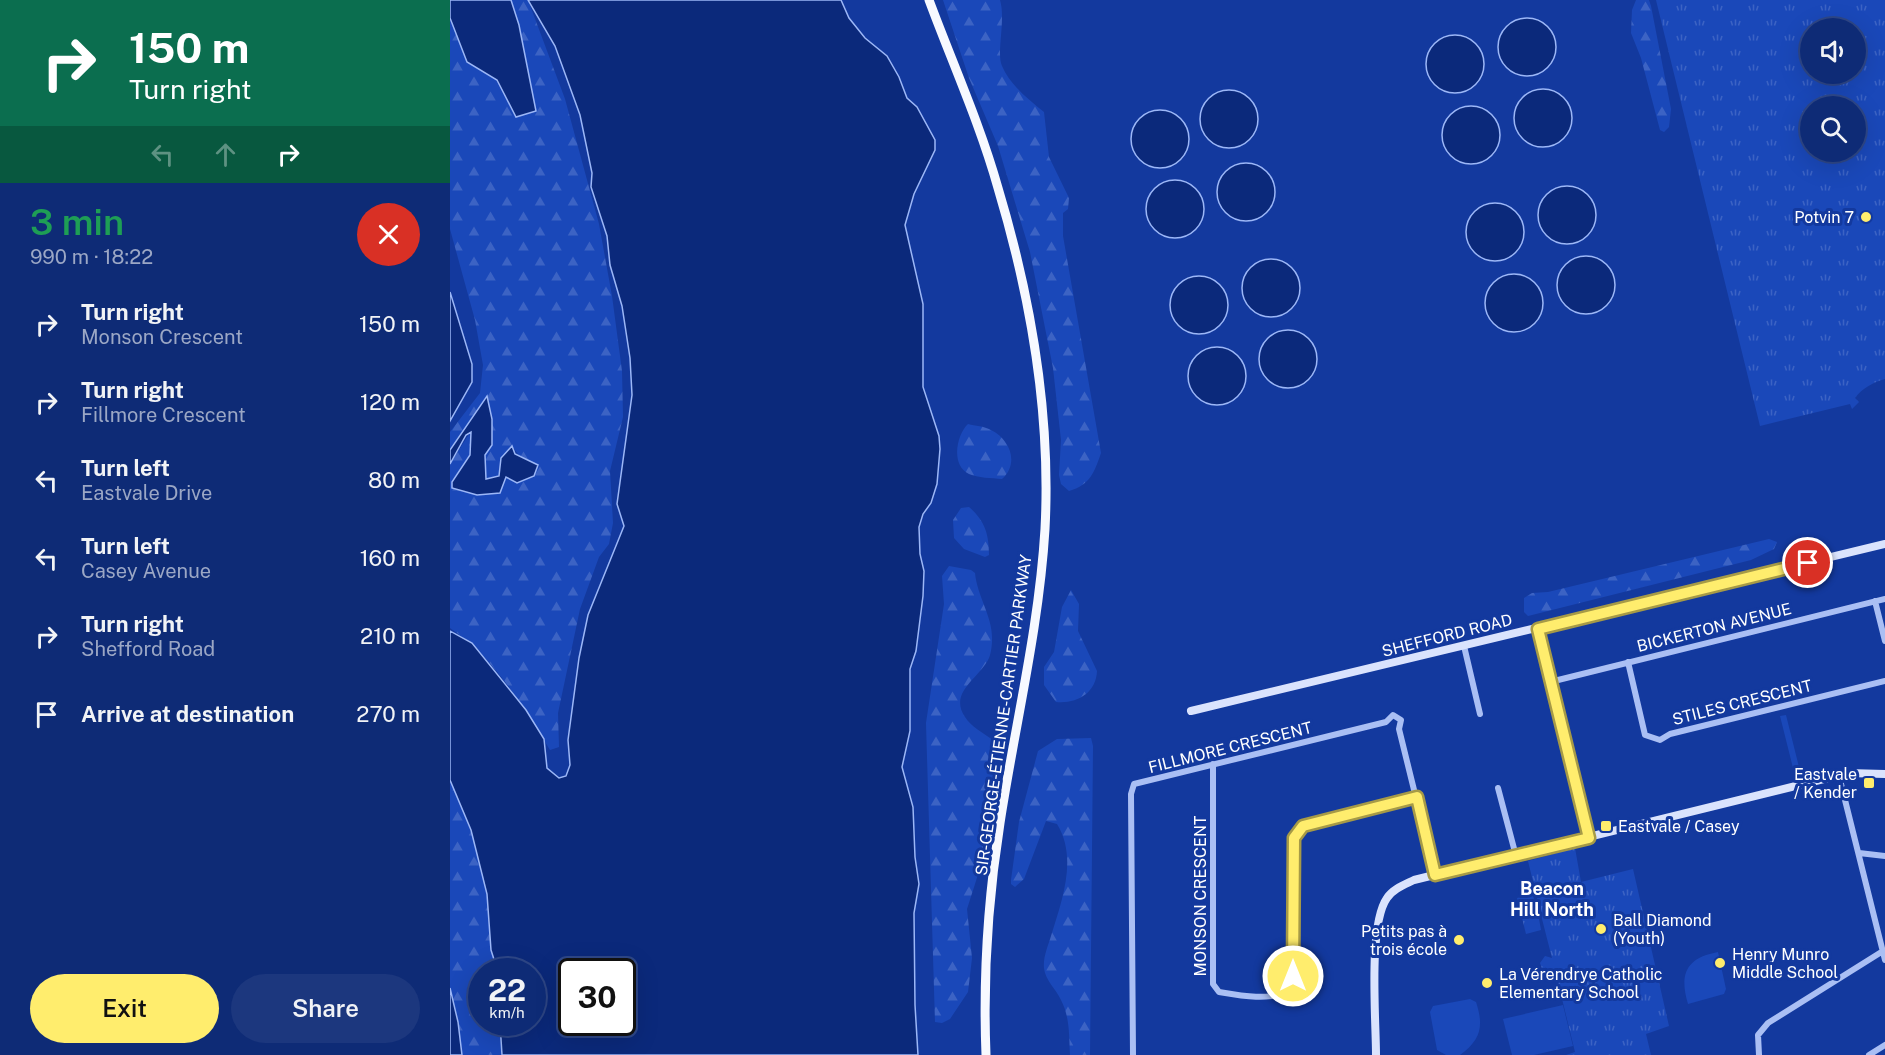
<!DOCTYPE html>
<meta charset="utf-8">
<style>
body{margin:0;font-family:"Public Sans",sans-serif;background:#1c377e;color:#f1f3f6;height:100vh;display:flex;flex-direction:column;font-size:22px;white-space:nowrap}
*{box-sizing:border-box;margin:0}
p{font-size:20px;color:#9ba7c5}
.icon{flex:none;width:33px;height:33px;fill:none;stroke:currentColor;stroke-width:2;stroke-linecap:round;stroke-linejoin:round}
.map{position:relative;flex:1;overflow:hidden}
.sheet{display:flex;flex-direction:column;background:#0e2b76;width:450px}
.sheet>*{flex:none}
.top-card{background:#0b6e4f;color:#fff;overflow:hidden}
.tools{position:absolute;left:1350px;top:18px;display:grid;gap:12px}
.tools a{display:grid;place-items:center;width:66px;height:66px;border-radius:50%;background:#0e2b76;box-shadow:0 6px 24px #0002,0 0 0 2px #2e4788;font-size:30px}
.speed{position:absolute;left:18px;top:958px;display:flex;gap:12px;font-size:30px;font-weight:700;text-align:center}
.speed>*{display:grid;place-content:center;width:78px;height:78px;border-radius:50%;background:#0e2b76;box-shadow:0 6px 24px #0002,0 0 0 2px #2e4788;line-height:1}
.speed small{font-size:15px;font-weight:400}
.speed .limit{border:3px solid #111;border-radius:9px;background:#fff;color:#111}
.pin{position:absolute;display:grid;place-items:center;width:51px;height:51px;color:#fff;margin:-26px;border:3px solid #fff;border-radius:50%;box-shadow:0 2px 6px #0007}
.me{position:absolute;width:66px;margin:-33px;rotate:0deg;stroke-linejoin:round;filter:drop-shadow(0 0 4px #0008)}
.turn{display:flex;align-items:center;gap:21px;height:126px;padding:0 30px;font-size:27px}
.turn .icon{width:78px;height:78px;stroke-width:2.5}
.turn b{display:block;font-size:42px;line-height:51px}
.lanes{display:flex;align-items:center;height:57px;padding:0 30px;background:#0003;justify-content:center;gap:30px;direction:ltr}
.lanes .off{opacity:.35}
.round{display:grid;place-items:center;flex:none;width:63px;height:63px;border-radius:32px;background:#1c377e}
.summary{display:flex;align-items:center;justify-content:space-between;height:102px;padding:0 30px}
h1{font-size:36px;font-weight:600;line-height:45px;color:#1e9e55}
.primary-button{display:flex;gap:12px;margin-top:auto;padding:12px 30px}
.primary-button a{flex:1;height:69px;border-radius:36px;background:#ffed6d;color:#111;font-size:24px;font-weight:600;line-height:69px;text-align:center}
.primary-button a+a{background:#1c377e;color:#f1f3f6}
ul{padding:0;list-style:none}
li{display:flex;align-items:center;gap:18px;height:78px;padding:0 30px}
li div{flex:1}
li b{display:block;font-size:22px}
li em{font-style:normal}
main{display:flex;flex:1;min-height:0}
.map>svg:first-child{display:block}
</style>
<main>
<section class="sheet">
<div class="top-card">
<div class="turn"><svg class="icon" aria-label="right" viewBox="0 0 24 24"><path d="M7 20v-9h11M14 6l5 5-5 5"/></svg><div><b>150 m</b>Turn right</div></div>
<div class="lanes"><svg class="icon off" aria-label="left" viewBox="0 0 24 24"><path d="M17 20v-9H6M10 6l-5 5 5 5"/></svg><svg class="icon off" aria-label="ahead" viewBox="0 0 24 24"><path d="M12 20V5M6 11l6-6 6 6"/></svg><svg class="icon" aria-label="right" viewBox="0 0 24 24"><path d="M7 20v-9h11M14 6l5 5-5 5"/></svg></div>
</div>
<div class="summary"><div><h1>3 min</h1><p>990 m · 18:22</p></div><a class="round" style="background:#d93025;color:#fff"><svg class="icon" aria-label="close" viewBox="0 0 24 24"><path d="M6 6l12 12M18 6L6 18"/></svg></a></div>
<ul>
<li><svg class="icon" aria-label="right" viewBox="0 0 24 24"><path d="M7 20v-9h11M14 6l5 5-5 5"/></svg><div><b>Turn right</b><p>Monson Crescent</p></div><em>150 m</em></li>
<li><svg class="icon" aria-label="right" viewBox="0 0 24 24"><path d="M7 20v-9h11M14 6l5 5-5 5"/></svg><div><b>Turn right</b><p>Fillmore Crescent</p></div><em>120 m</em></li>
<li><svg class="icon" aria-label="left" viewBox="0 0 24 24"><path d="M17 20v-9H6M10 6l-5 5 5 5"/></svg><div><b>Turn left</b><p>Eastvale Drive</p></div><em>80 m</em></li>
<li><svg class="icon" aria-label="left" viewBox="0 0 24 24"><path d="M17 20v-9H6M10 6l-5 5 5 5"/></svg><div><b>Turn left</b><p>Casey Avenue</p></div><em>160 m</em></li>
<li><svg class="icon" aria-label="right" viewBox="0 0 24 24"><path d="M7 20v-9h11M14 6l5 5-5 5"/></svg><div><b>Turn right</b><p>Shefford Road</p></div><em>210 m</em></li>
<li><svg class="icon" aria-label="arrive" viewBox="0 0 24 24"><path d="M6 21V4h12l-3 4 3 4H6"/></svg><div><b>Arrive at destination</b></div><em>270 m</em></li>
</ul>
<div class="primary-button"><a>Exit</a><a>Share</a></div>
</section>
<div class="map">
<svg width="1435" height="1055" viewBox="0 0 1435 1055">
<defs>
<pattern id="forest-firs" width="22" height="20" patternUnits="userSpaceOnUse" patternTransform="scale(1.5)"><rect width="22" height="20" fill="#1a48b9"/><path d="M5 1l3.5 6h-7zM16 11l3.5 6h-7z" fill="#3c63c4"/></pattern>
<pattern id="park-tufts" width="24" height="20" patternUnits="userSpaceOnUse" patternTransform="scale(1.5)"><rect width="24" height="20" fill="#1a48b9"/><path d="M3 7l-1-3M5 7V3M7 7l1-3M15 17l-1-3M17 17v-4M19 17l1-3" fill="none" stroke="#3c63c4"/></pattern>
</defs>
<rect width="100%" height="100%" fill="#13399e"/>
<path fill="#1a48b9" d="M1336 715 1351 775 1345 776 1330 716Z
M1268 952 1276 989 1274 994 1238 1004C1229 974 1236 958 1268 952Z
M1020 999 1026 1002C1034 1026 1031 1040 1010 1055H996L987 1050 980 1012 983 1006Z
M1113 1005 1123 1046 1084 1055H1062L1053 1019Z"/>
<path fill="url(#forest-firs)" d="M61 0H78L115 99 149 224 162 296 172 371 173 417 160 471 163 523 159 544 149 557 130 609 108 713 109 747 100 750C73 705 43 657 0 628V464L21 431 20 455 2 482 3 488 56 477 67 483 84 476 62 446 51 458 49 476 36 479 35 455 42 445V419L25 413 0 450V432L30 393 33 365 25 320 0 229V18L17 62 47 80 65 116 86 111 69 26Z
M493 0H550C556 20 546 53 552 66 560 85 579 100 594 112L599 157 619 198 618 209 613 213V236L651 453C644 473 640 485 619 491L611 484 609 475 611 440 603 368 580 252 548 146 519 78Z
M1186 0H1199L1201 6 1221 109 1219 127 1214 132 1210 130 1191 58 1181 33 1182 10Z
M518 424C525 426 534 426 541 430 561 440 569 464 552 479 542 478 528 478 519 474 500 465 507 434 518 424Z
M519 507C535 521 539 534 539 555L535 557 514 549 504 538 503 520 511 508Z
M1319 539 1327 542 1324 549 1301 560 1078 616 1074 612V598L1082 593 1098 592Z
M499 566 521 570 525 573C527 596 543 617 542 640 542 645 541 653 539 658 530 678 498 692 515 717 520 726 535 734 543 740L548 776 540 800 532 862 517 909 522 958 518 992 500 1019 492 1023 485 1022 476 723 494 604 492 576Z
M621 590 629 604 628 631 647 671C646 693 627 704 606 702L594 685V667L604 652 612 607Z
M641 738 643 746 640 1055H620C619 1036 620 1017 611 1000 606 989 595 980 594 968 593 957 598 946 601 936 612 900 628 858 607 824L596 821 574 879 565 887 561 884V880L569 822 588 751 607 739Z
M0 780C16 816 31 855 37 894 41 921 40 946 48 972H32V1023H50L52 1055H12L8 1022 0 988Z"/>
<path fill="url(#park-tufts)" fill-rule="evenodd" d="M1206 0H1435V379C1424 382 1412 388 1405 398L1409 402 1402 409 1400 404 1310 426ZM1406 28V74H1360V28ZM1406 106V152H1360V106Z
M1125 848 1131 882 1183 869 1219 1026 1196 1034 1201 1055H1116L1125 1052 1105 970 1094 974 1090 963 1095 956 1102 958 1091 915 1089 919 1091 930 1076 934 1067 898 1083 895 1085 904 1089 906 1078 861Z"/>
<path fill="#0b297b" stroke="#9cb7f7" stroke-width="1.5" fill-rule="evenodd" d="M0 0H61L69 25 86 111 66 117 47 80 17 62 0 18Z
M78 0H391L399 18 415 38 437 56 449 77 457 98 467 107 485 140V150L464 194 455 225 473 304V387L489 436 490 449 487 484 481 503 473 514 469 527 470 554 474 571 473 596 466 651 460 669V731L452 767 463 807 465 857 469 884 464 913 465 1005 468 1055H52L50 1023H82V972H48L41 950 37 894 21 830 0 780V631L22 643 76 710 94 739 97 768 109 778 116 776 120 765 118 740 129 658 138 615 174 526 167 504 182 395 180 358 172 306 160 265 157 236 141 187 142 173 130 115 105 46ZM122 972H172V1023H122Z
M1048 47a29 29 0 1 1 58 0a29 29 0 1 1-58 0Z
M976 64a29 29 0 1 1 58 0a29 29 0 1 1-58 0Z
M1064 118a29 29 0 1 1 58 0a29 29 0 1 1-58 0Z
M750 119a29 29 0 1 1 58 0a29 29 0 1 1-58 0Z
M992 135a29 29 0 1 1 58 0a29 29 0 1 1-58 0Z
M681 139a29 29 0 1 1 58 0a29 29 0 1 1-58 0Z
M767 192a29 29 0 1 1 58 0a29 29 0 1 1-58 0Z
M696 209a29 29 0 1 1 58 0a29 29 0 1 1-58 0Z
M1088 215a29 29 0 1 1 58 0a29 29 0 1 1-58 0Z
M1016 232a29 29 0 1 1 58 0a29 29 0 1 1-58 0Z
M1107 285a29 29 0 1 1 58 0a29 29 0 1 1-58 0Z
M792 288a29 29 0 1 1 58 0a29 29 0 1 1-58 0Z
M1035 303a29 29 0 1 1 58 0a29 29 0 1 1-58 0Z
M720 305a29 29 0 1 1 58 0a29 29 0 1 1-58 0Z
M0 292 22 364V382L0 421Z
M809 359a29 29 0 1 1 58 0a29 29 0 1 1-58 0Z
M738 376a29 29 0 1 1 58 0a29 29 0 1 1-58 0Z
M37 396 42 419V445L35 455 36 479 49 476 51 458 62 446 65 454 88 465 84 476 67 483 56 477 50 493 27 495 2 488V482L20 455 21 432 16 435 0 464V450Z
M0 988 8 1022 12 1055H0Z"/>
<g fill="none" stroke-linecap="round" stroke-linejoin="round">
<path stroke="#aabff4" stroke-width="6" d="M1425 601 1435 641
M1088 629 1139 838
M1014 646 1030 714
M1178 662 1195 735 1210 740 1220 734 1435 681
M1100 682 1435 599
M763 764V984L769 992C792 996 819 1001 839 991L843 976 844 838 853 826 967 797
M1389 776 1435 960
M1048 788 1066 856
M1409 853 1435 856
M683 1055 681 794 684 784 936 722 943 715 951 720 949 729 985 875
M1309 1055 1308 1035 1318 1023 1433 951
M1419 1055 1435 1045"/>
<path stroke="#dae3fd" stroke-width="8" d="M741 711 1435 544
M926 1055C926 1019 918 925 937 898 943 889 954 885 964 880L1398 773 1435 774"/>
<path stroke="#f7f9ff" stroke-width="9" d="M479 0C502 62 530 124 548 188 581 298 601 414 595 529 589 629 565 725 550 823 538 899 533 979 536 1055"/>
</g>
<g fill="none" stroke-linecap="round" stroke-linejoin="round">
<g stroke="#a69a47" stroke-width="15">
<path id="route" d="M843 976 844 838 853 826 967 797 985 875 1139 838 1088 629 1358 563"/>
</g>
<use href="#route" stroke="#ffed6d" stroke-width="10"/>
</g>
<g fill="#ffed6d" stroke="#13399e" stroke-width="2">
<circle cx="1416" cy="217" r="6"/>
<rect x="1413" y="777" width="12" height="12" rx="3"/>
<rect x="1150" y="820" width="12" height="12" rx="3"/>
<circle cx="1151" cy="929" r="6"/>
<circle cx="1009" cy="940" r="6"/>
<circle cx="1270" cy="963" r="6"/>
<circle cx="1037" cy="983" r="6"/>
</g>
<g text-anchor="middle" stroke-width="6" stroke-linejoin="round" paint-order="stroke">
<g font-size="16" fill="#fff" stroke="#13399e" text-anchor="start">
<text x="1404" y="223" text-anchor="end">Potvin 7</text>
<text x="1407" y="780" text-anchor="end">Eastvale<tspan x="1407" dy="18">/ Kender</tspan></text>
<text x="1168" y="832">Eastvale / Casey</text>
<text x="1163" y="926">Ball Diamond<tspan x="1163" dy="18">(Youth)</tspan></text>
<text x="997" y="937" text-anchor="end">Petits pas à<tspan x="997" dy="18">trois école</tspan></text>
<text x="1282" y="960">Henry Munro<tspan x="1282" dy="18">Middle School</tspan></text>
<text x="1049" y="980">La Vérendrye Catholic<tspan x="1049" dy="18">Elementary School</tspan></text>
</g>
<g font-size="16" fill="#fff" stroke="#13399e">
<text transform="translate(1264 627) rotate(-14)" y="6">BICKERTON AVENUE</text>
<text transform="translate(997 635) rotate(-14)" y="6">SHEFFORD ROAD</text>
<text transform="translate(1292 702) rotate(-14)" y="6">STILES CRESCENT</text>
<text transform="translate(553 715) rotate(-82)" y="6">SIR-GEORGE-ÉTIENNE-CARTIER PARKWAY</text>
<text transform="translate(780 747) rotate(-14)" y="6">FILLMORE CRESCENT</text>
<text transform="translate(750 896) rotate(-90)" y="6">MONSON CRESCENT</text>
</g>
<g font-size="18" font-weight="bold" fill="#fff" stroke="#13399e">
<text x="1102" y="895">Beacon<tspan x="1102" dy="21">Hill North</tspan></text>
</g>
</g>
</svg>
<div class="tools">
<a><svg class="icon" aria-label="sound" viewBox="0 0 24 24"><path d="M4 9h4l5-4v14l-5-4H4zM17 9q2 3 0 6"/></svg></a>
<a><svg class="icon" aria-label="search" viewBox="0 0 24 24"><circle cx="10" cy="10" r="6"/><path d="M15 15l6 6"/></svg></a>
</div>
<div class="speed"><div>22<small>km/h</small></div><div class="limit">30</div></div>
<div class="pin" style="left:1358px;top:563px;background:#d93025"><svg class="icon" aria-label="arrive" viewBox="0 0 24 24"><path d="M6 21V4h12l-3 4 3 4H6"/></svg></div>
<svg class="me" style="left:843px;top:976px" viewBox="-20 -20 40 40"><circle r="17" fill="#ffed6d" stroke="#fff" stroke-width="3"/><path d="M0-11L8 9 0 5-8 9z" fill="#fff"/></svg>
</div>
</main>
